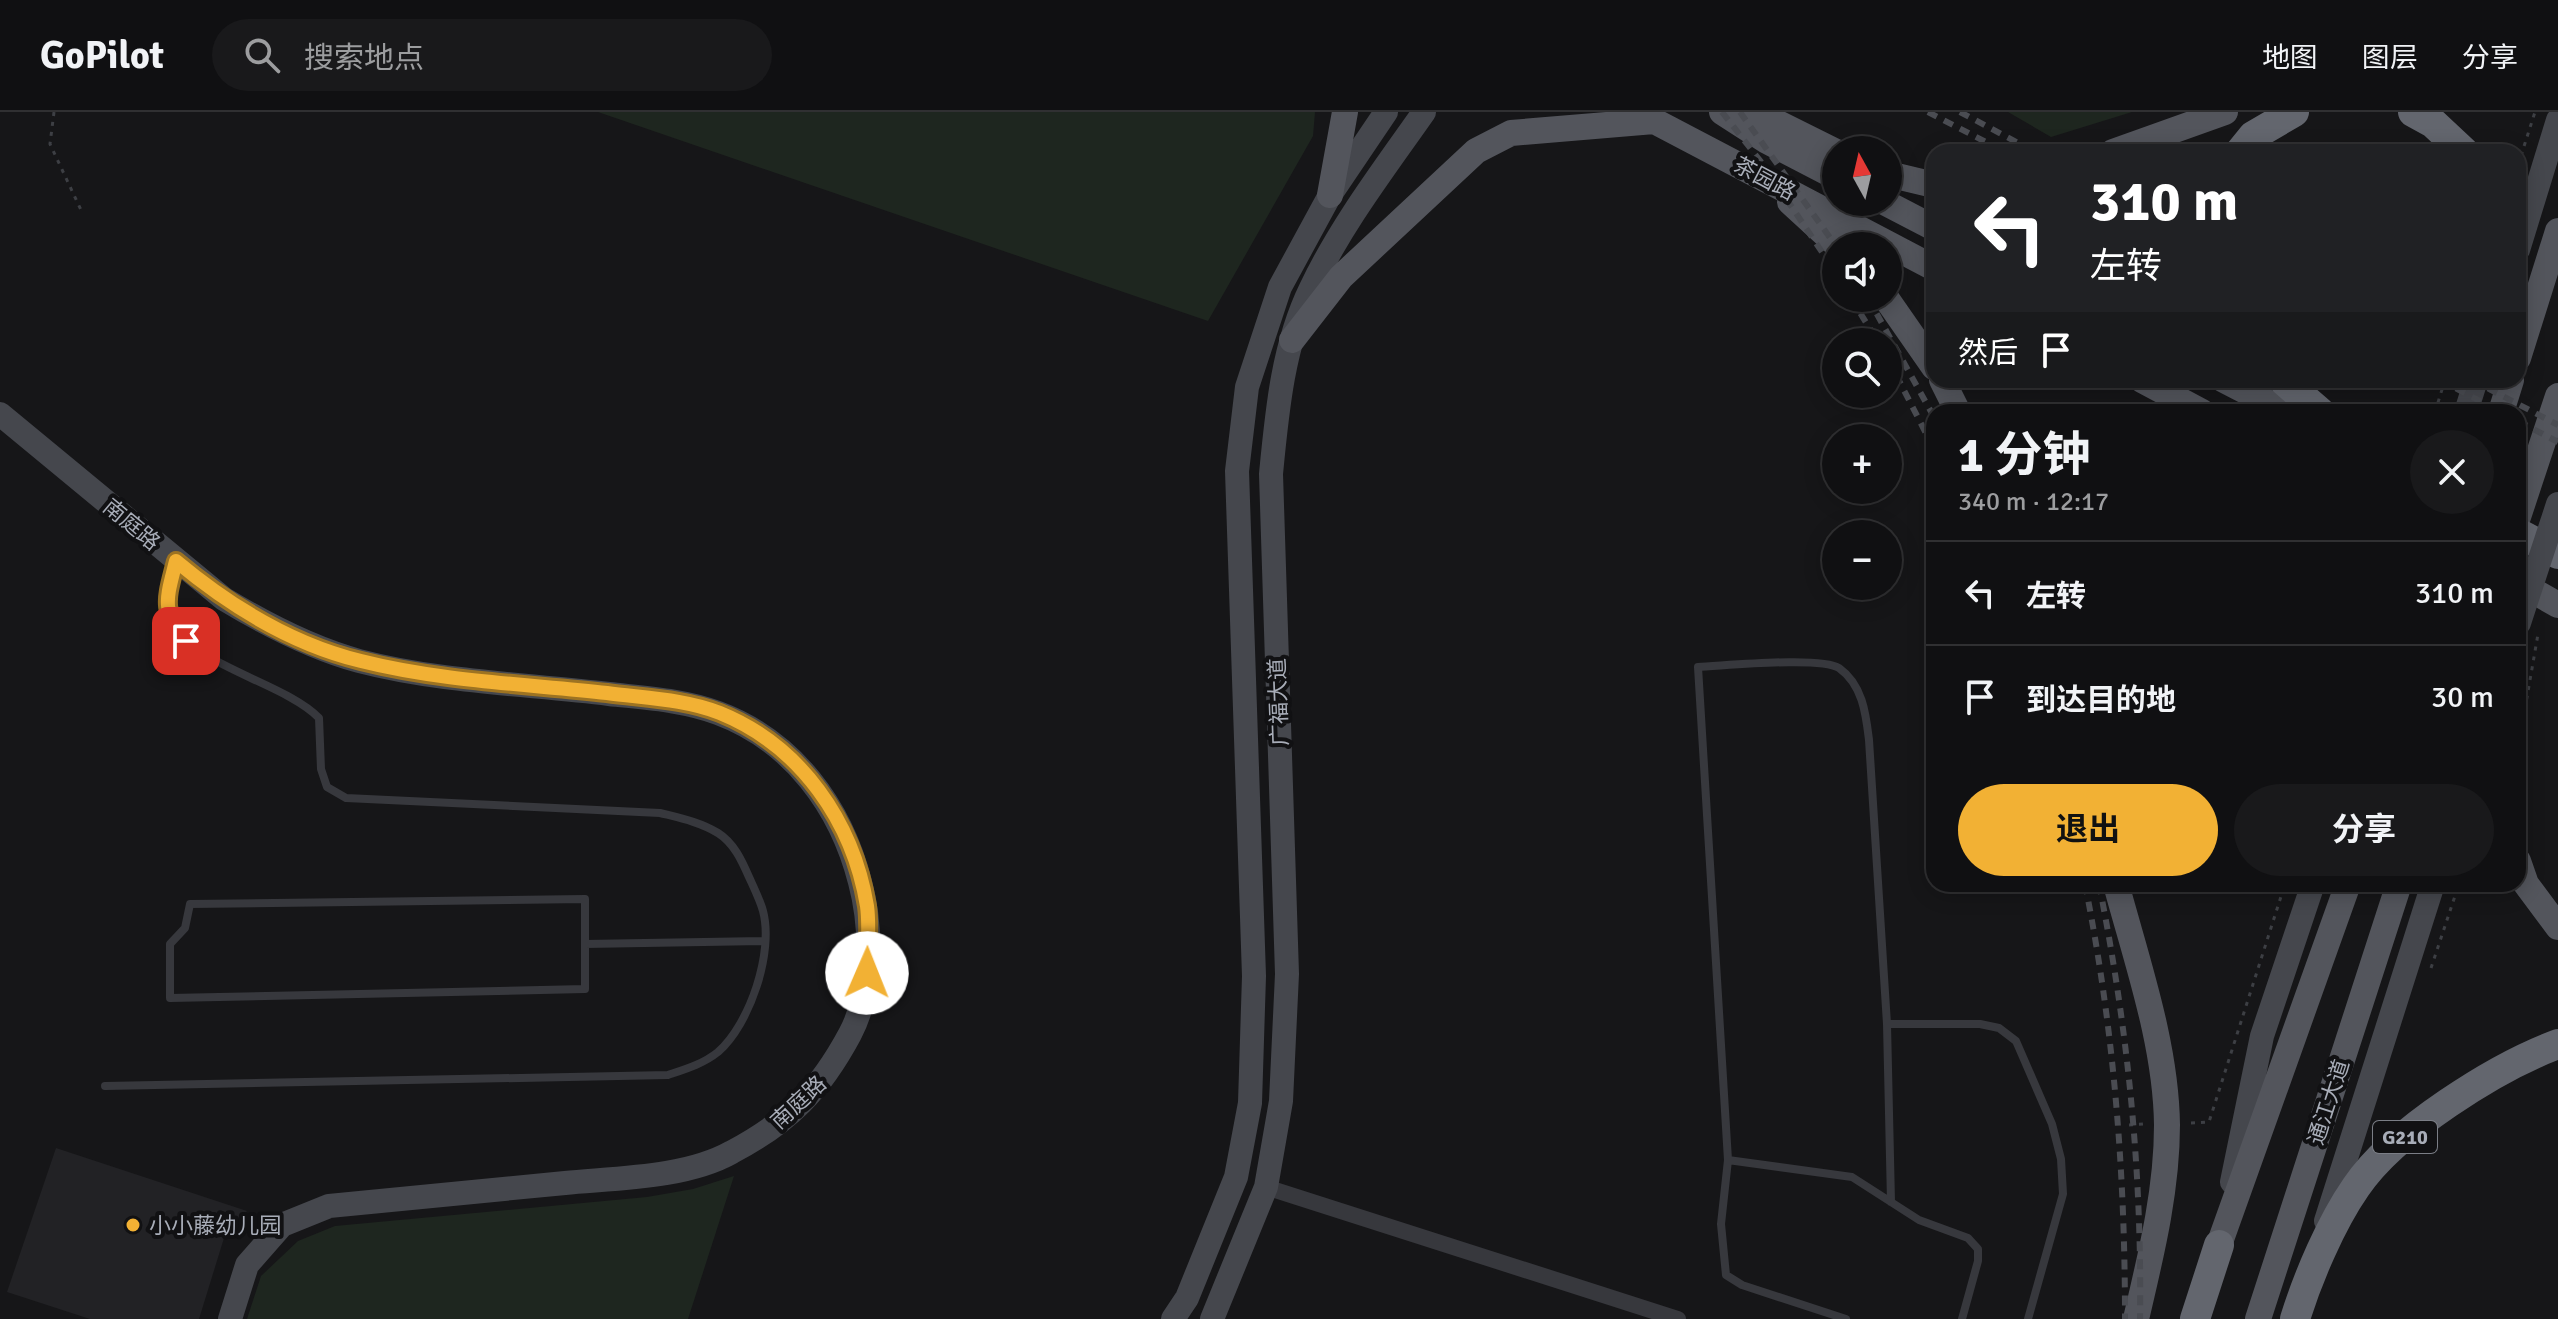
<!DOCTYPE html>
<html lang="zh">
<meta charset="utf-8">
<style>
body{margin:0;font-family:Signika,"Noto Sans SC",sans-serif;background:#19191b;color:#f1f3f6;height:100vh;display:flex;flex-direction:column;font-size:30px;white-space:nowrap}
*{box-sizing:border-box;margin:0}
p{font-size:26px;color:#9c9d9f}
.icon{flex:none;width:44px;height:44px;fill:none;stroke:currentColor;stroke-width:2;stroke-linecap:round;stroke-linejoin:round}
.map{position:relative;flex:1;overflow:hidden}
.panel{position:absolute;left:1926px;top:292px;width:600px;height:488px;display:flex;flex-direction:column;background:#101012;border-radius:24px;box-shadow:0 4px 20px #0003,0 0 0 2px #303032}
.panel>*{flex:none}
.hud{position:absolute;left:1926px;top:32px;width:600px;height:244px;border-radius:24px;box-shadow:0 4px 20px #0003,0 0 0 2px #303032;background:#202124;color:#fff;overflow:hidden}
.needle{width:52px;rotate:352deg}
.controls{position:absolute;left:1822px;top:24px;display:grid;gap:16px}
.controls a{display:grid;place-items:center;width:80px;height:80px;border-radius:50%;background:#101012;box-shadow:0 4px 20px #0003,0 0 0 2px #303032;font-size:40px}
.pin{position:absolute;display:grid;place-items:center;width:68px;height:68px;color:#fff;margin:-34px;border-radius:16px;box-shadow:0 4px 12px #0006}
.me{position:absolute;width:88px;margin:-44px;rotate:1deg;stroke-linejoin:round;filter:drop-shadow(0 0 6px #0008)}
.turn{display:flex;align-items:center;gap:28px;height:168px;padding:0 32px;font-size:36px}
.turn .icon{width:104px;height:104px;stroke-width:2.5}
.turn b{display:block;font-size:56px;line-height:68px}
.then{display:flex;align-items:center;height:76px;padding:0 32px;background:#0003;gap:16px;font-size:30px}
.round{display:grid;place-items:center;flex:none;width:84px;height:84px;border-radius:42px;background:#19191b}
.overview{display:flex;align-items:center;justify-content:space-between;height:136px;padding:0 32px}
h1{font-size:48px;font-weight:700;line-height:60px}
.action{display:flex;gap:16px;margin-top:auto;padding:16px 32px}
.action a{flex:1;height:92px;border-radius:48px;background:#f2b134;color:#111;font-size:32px;font-weight:700;line-height:92px;text-align:center}
.action a+a{background:#19191b;color:#f1f3f6}
ul{padding:0;list-style:none}
li{display:flex;align-items:center;gap:24px;height:104px;padding:0 32px;border-top:2px solid #303032}
li div{flex:1}
li b{display:block;font-size:30px}
li em{font-style:normal}
header{display:flex;align-items:center;gap:48px;box-sizing:border-box;height:112px;padding:0 40px;background:#101012;border-bottom:2px solid #303032}
header strong{font-size:38px}
nav{display:flex;gap:44px;margin-inline-start:auto;font-size:28px}
.search{width:560px;height:72px;background:#19191b;display:flex;align-items:center;gap:20px;box-sizing:border-box;padding:0 28px;border-radius:44px;color:#9c9d9f;font-size:30px}
.map>svg:first-child{display:block}
</style>
<header>
<strong>GoPilot</strong>
<div class="search"><svg class="icon" aria-label="search" viewBox="0 0 24 24"><circle cx="10" cy="10" r="6"/><path d="M15 15l6 6"/></svg>搜索地点</div>
<nav><a>地图</a><a>图层</a><a>分享</a></nav>
</header>
<div class="map">
<svg width="2558" height="1207" viewBox="0 0 2558 1207">
<rect width="100%" height="100%" fill="#161618"/>
<path fill="#222225" d="M56 1036 247 1099 224 1126 199 1207H90L7 1180Z"/>
<path fill="#1e261f" d="M598 0H1315L1313 24 1208 209Z
M2008 0H2132L2051 25Z
M734 1064 688 1207H247L261 1164 298 1129 335 1114 647 1085 693 1077Z"/>
<g fill="none" stroke-linecap="round" stroke-linejoin="round">
<path stroke="#3d3f44" stroke-width="3" stroke-dasharray="4 6" stroke-linecap="butt" d="M54 0 50 32 81 98
M2518 53 2535 0
M2435 300 2445 268
M2518 637 2538 522
M2518 645 2521 680 2518 681
M2431 856 2459 772
M2191 1011 2209 1010 2285 772
M2129 1013 2144 1012"/>
<path stroke="#37383d" stroke-width="8" d="M585 787V877L170 886V832L185 816 190 792Z
M585 832 763 829
M1887 912H1980L1999 916 2016 929 2052 1012 2061 1047 2063 1082 2028 1207
M105 974 668 963C686 957 703 952 718 940 750 912 774 840 763 799 760 788 754 776 749 765 742 749 734 731 718 721 700 710 680 706 660 701L346 686 327 675 321 657 319 606C286 571 188 552 170 508 162 491 171 470 175 454
M1728 1048 1698 555C1724 554 1821 544 1839 556 1863 573 1866 603 1869 628L1887 912 1891 1090
M1846 1207 1742 1173 1726 1163 1721 1112 1728 1048 1852 1065 1919 1108 1968 1126 1978 1137V1149L1962 1207"/>
<path stroke="#37383d" stroke-width="16" d="M1266 1075 1678 1207"/>
<path stroke="#45474d" stroke-width="24" d="M2518 138 2558 8
M2466 300 2476 268
M0 302 224 487C267 513 311 536 359 549 439 570 527 572 609 582 645 586 684 588 718 601 793 629 841 695 860 770 872 815 873 879 850 922 820 978 789 1010 732 1040 686 1066 617 1066 565 1071 487 1079 408 1086 329 1094L282 1113 247 1153 230 1207
M2232 1070 2262 924 2313 772
M2326 1109 2433 772
M1173 1207 1187 1186 1236 1065 1250 991 1254 864 1237 359 1247 275 1280 175 1330 83 1386 0
M1212 1207 1266 1075 1281 989 1287 862 1271 362C1277 299 1283 233 1311 176 1341 113 1384 57 1424 0"/>
<path stroke="#53555c" stroke-width="26" d="M1722 0 1767 29 1836 65
M1756 0 1836 40
M1641 2 1934 156
M2113 40 2225 0
M1888 62 1934 73
M1330 83 1345 0
M1790 90 1838 134
M1884 90 1934 116
M1886 186 1934 255
M1292 228 1341 165 1476 39 1511 21 1654 9
M2518 246 2558 119
M1942 268 1958 300
M2142 268 2202 300
M2224 268 2286 300
M2501 300 2511 268
M2518 405 2558 284
M2518 470 2558 493
M2518 749 2526 772 2558 815
M2116 772C2137 850 2166 932 2167 1013 2167 1079 2151 1143 2136 1207
M2219 1133 2348 772
M2258 1207 2399 772"/>
<path stroke="#63666e" stroke-width="30" d="M2413 0 2433 11 2464 40
M2240 40 2253 24 2294 0
M2283 268 2320 300
M2518 421 2558 442
M2195 1207 2219 1133
M2295 1207C2308 1165 2331 1111 2356 1075 2394 1019 2496 955 2558 932"/>
<path stroke="#4a4c52" stroke-width="6" stroke-dasharray="10 8" stroke-linecap="butt" d="M1722 0 1765 55 1836 161
M1740 0 1836 134
M1928 0 2005 40
M1960 0 2035 40
M1851 186 1878 230
M1868 186 1934 305
M1888 247 1934 337
M2440 268 2501 300
M2472 268 2558 313
M2518 309 2558 330
M2085 772C2114 917 2125 1060 2125 1207
M2099 772C2128 918 2142 1058 2140 1207"/>
<path stroke="#45474d" stroke-width="24" d="M2519 511 2558 392"/>
</g>
<g fill="none" stroke-linecap="round" stroke-linejoin="round">
<g stroke="#9d7322" stroke-width="20">
<path id="route" d="M186 529C160 498 167 486 176 449 231 495 291 532 361 549 440 569 525 572 607 581 643 586 685 587 720 601 801 634 853 710 867 794 870 815 867 839 867 861"/>
</g>
<use href="#route" stroke="#f2b134" stroke-width="14"/>
</g>
<circle fill="#f2b134" stroke="#111113" stroke-width="3" cx="133" cy="1113" r="8"/>
<g text-anchor="middle" stroke-width="8" stroke-linejoin="round" paint-order="stroke">
<rect fill="#111113" stroke="#7b7e86" stroke-width="2" x="2373" y="1009" width="64" height="32" rx="6"/>
<g font-size="20" font-weight="bold" fill="#a8adb8">
<text x="2405" y="1032">G210</text>
</g>
<g font-size="22" fill="#a8adb8" stroke="#111113">
<text transform="translate(1765 66) rotate(28)" y="8">茶园路</text>
<text transform="translate(132 412) rotate(40)" y="8">南庭路</text>
<text transform="translate(1278 590) rotate(-92)" y="8">广福大道</text>
<text transform="translate(798 990) rotate(-43)" y="8">南庭路</text>
<text transform="translate(2328 990) rotate(-72)" y="8">通江大道</text>
</g>
<g font-size="22" fill="#a8adb8" stroke="#111113" text-anchor="start">
<text x="149" y="1121">小小藤幼儿园</text>
</g>
</g>
</svg>
<div class="controls">
<a><svg class="needle" viewBox="-14 -14 28 28"><path d="M0-13l5 13h-10z" fill="#e53935"/><path d="M0 13l5-13h-10z" fill="#9c9d9f"/></svg></a>
<a><svg class="icon" aria-label="sound" viewBox="0 0 24 24"><path d="M4 9h4l5-4v14l-5-4H4zM17 9q2 3 0 6"/></svg></a>
<a><svg class="icon" aria-label="search" viewBox="0 0 24 24"><circle cx="10" cy="10" r="6"/><path d="M15 15l6 6"/></svg></a>
<a>+</a>
<a>−</a>
</div>
<div class="pin" style="left:186px;top:529px;background:#d93025"><svg class="icon" aria-label="arrive" viewBox="0 0 24 24"><path d="M6 21V4h12l-3 4 3 4H6"/></svg></div>
<svg class="me" style="left:867px;top:861px" viewBox="-20 -20 40 40"><circle r="19" fill="#fff"/><path d="M0-13L10 11 0 6-10 11z" fill="#f2b134"/></svg>
<div class="hud">
<div class="turn"><svg class="icon" aria-label="left" viewBox="0 0 24 24"><path d="M17 20v-9H6M10 6l-5 5 5 5"/></svg><div><b>310 m</b>左转</div></div>
<div class="then">然后<svg class="icon" aria-label="arrive" viewBox="0 0 24 24"><path d="M6 21V4h12l-3 4 3 4H6"/></svg></div>
</div>
<section class="panel">
<div class="overview"><div><h1>1 分钟</h1><p>340 m · 12:17</p></div><a class="round"><svg class="icon" aria-label="close" viewBox="0 0 24 24"><path d="M6 6l12 12M18 6L6 18"/></svg></a></div>
<ul>
<li><svg class="icon" aria-label="left" viewBox="0 0 24 24"><path d="M17 20v-9H6M10 6l-5 5 5 5"/></svg><div><b>左转</b></div><em>310 m</em></li>
<li><svg class="icon" aria-label="arrive" viewBox="0 0 24 24"><path d="M6 21V4h12l-3 4 3 4H6"/></svg><div><b>到达目的地</b></div><em>30 m</em></li>
</ul>
<div class="action"><a>退出</a><a>分享</a></div>
</section>
</div>
